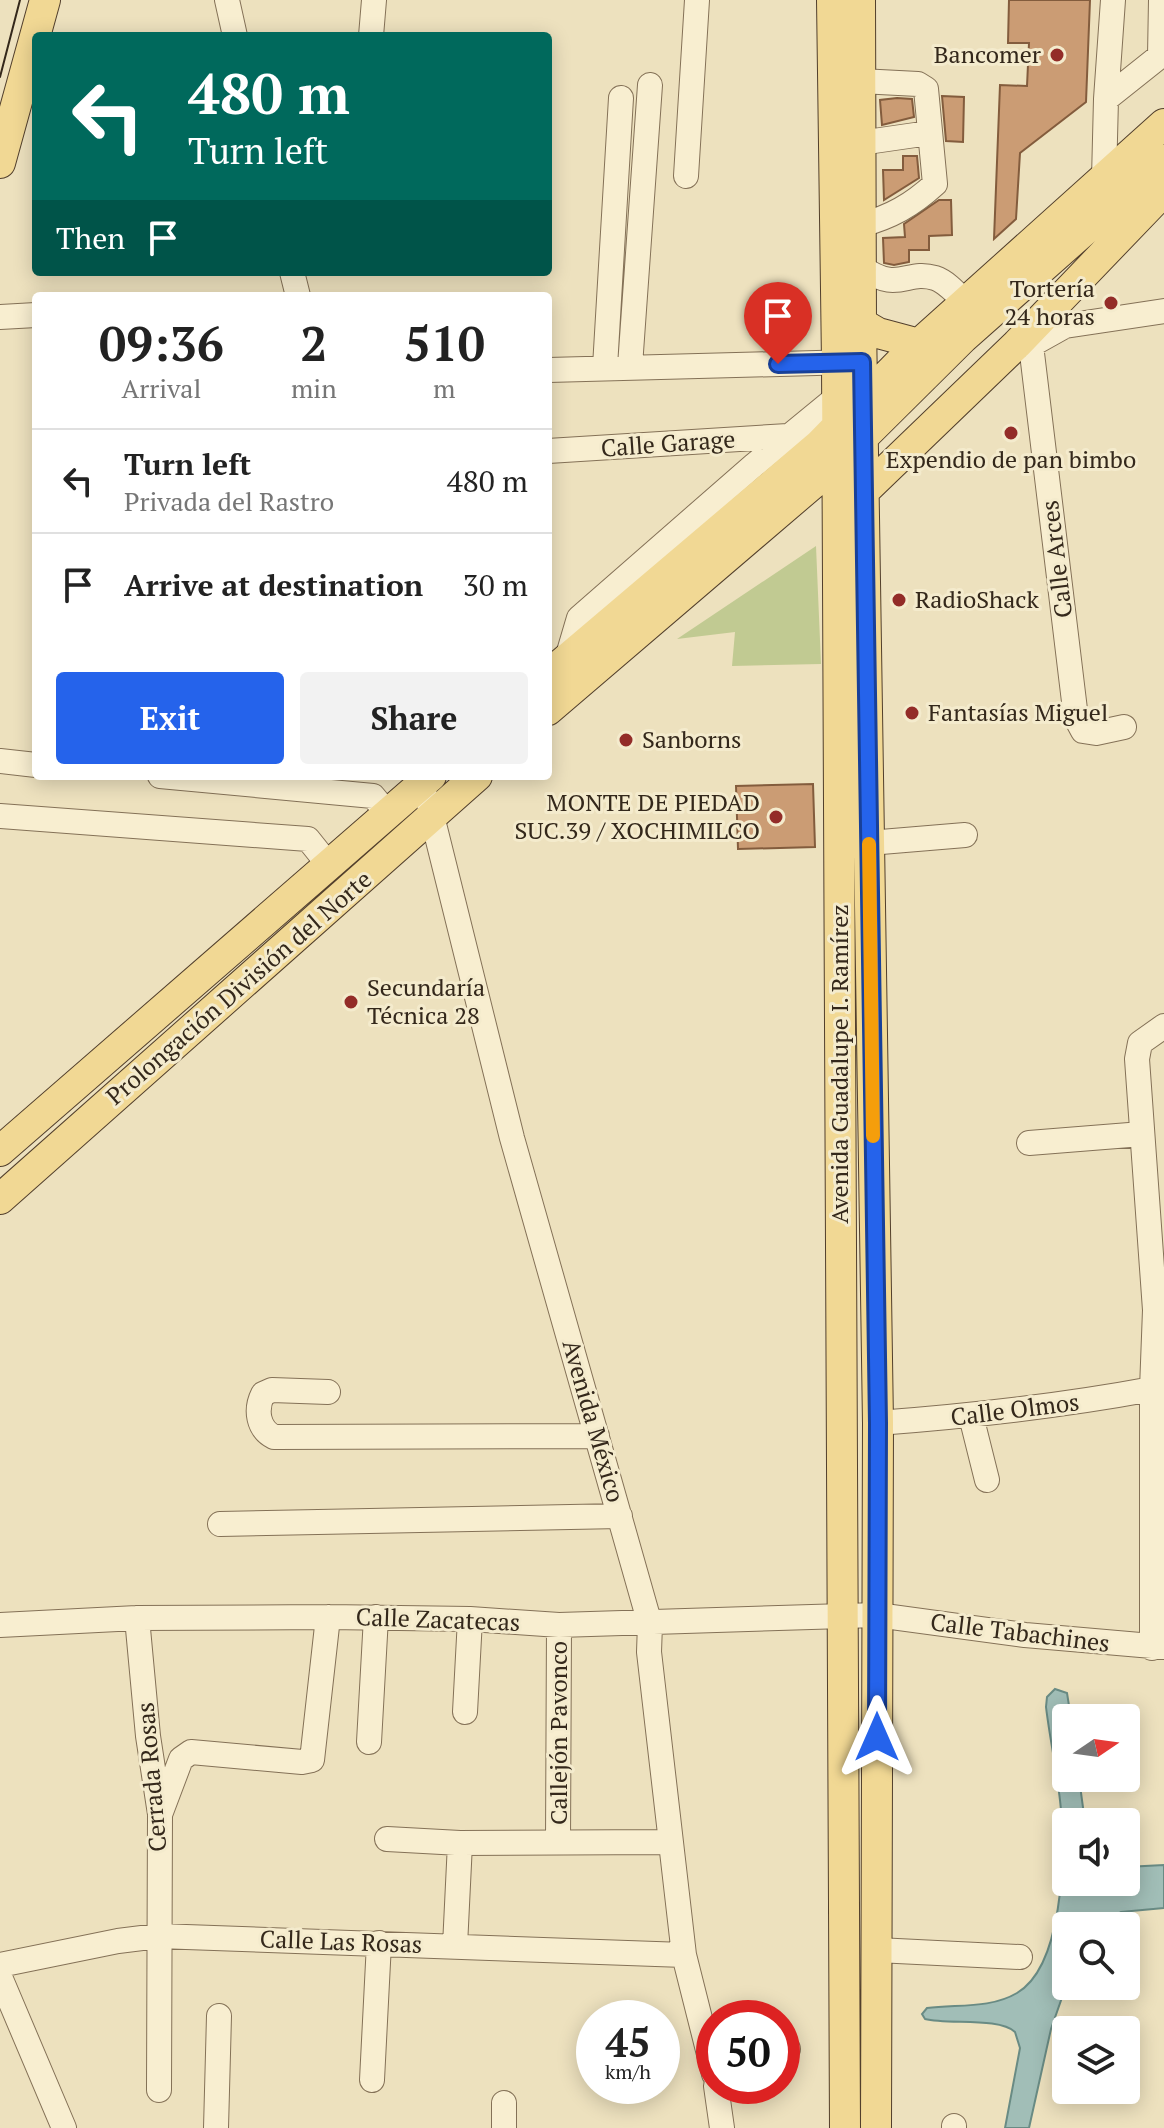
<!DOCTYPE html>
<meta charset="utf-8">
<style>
body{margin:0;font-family:"PT Serif",serif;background:#f2f2f2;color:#222;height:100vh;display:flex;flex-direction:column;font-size:30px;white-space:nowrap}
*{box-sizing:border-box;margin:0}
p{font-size:26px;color:#767676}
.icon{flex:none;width:44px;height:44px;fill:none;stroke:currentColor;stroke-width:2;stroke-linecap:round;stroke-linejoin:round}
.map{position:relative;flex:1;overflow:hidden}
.drawer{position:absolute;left:32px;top:292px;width:520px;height:488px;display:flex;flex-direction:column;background:#fff;border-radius:8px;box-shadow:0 4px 20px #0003}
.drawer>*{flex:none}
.hud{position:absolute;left:32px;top:32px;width:520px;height:244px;border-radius:8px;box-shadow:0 4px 20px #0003;background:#00695c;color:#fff;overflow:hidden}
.needle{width:52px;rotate:77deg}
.buttons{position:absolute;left:1052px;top:1704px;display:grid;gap:16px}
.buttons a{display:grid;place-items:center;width:88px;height:88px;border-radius:8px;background:#fff;box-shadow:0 4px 20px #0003;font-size:40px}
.speed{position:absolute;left:576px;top:2000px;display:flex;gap:16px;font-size:40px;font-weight:700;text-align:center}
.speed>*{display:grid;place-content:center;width:104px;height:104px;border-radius:50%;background:#fff;box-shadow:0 4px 20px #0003;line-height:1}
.speed small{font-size:20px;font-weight:400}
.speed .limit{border:12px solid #d22;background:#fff;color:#111}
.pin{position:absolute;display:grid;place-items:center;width:68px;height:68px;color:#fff;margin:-82px -34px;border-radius:50% 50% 50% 0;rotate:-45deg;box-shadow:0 0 8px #0007}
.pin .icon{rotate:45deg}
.me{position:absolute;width:88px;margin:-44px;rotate:0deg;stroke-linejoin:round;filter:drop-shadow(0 0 6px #0008)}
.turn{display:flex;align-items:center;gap:28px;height:168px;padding:0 24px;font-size:36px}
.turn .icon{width:104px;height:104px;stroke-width:2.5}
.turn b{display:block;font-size:56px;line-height:68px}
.then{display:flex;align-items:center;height:76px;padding:0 24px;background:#0003;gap:16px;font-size:30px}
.eta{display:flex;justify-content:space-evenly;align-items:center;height:136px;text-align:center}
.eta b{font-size:48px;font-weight:700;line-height:56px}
.button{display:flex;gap:16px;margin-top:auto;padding:16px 24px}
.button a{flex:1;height:92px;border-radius:8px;background:#2563eb;color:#fff;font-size:32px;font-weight:700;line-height:92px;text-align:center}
.button a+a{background:#f2f2f2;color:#222}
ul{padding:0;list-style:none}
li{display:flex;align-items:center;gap:24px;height:104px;padding:0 24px;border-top:2px solid #e0e0e0}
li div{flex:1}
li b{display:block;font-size:30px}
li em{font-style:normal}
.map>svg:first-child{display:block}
</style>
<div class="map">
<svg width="1164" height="2128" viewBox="0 0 1164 2128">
<rect width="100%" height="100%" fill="#ede1be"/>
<path fill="#c1ca92" d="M816 546 821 664 732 666 735 632 677 639Z"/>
<path fill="#a1beb7" stroke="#698b84" stroke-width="2" d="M1055 1689 1067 1693 1071 1718H1066V1778H1079L1085 1822H1066V1882H1126V1867L1164 1865V1908L1121 1912 1098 1926H1066V1986L1051 2029 1029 2128H1005L1020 2048 1015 2032C999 2017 948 2025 925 2019L922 2014 927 2008C957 2004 990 2009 1017 1993 1063 1966 1065 1857 1061 1810 1058 1775 1050 1741 1046 1707L1047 1697Z"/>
<path fill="#cb9c74" stroke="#835c3d" stroke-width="2" d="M1009 0H1090L1086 102 1020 153 1016 219 994 239 1000 85 1027 86 1029 43H1008Z
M942 96 964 97 963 142 946 141Z
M897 98 912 99 914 117 882 125 880 100Z
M903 156H917L919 178 884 200 883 170H903Z
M939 200H951L952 235 929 236V250H909V262L894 265 884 263 883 238 905 237 904 224Z
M813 784 815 847 738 849 736 786Z"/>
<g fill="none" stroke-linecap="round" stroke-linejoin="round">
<g stroke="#847157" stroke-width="26">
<path id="minor" d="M227 0 235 36
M371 36 374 0
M860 81 918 84 926 89 935 184C912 205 891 217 861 225
M1106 99 1160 56 1161 0
M860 143 929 133
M686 176 697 0
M1104 178 1106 99 1113 0
M861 267C899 294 906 269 935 278 947 282 957 294 966 303
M292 272 298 296
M0 317 36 315
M1017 344 1031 345 1065 326 1164 311
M1031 345 1076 718 1083 731 1096 733 1124 727
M630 366 650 85
M605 367 621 98
M548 370 853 362
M548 451 788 436
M566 662 579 618 753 466 837 397
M0 761 36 765
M160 776 373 796 388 814
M428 800 512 1138 650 1624 649 1652 684 1955 714 2074
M0 816 308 839 328 864
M869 843 965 835
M1029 1143 1142 1134
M328 1392 272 1390 263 1394C255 1410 258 1429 274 1437L597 1436
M971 1416 987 1480
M878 1423C970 1416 1061 1406 1152 1389
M220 1524 620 1516
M137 1618 148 1736 160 1814 159 2090
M0 1625 137 1618 328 1617 470 1619 559 1625 877 1615 1025 1635 1164 1647
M1152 1648V1389L1155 1310 1137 1059 1140 1043 1164 1026
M465 1712 470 1619
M369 1742 376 1617
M161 1812 181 1759 191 1752 302 1762 312 1760 328 1617
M387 1839 460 1843 669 1842
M558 1842 559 1625
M455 1946 460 1843
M877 1950 1020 1957
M0 1965 118 1941 158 1936 684 1955
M0 1977 64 2128
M782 2049H788
M372 2080 379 1943
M716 2086 722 2128
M504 2103V2128
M216 2128 219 2016
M954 2128V2126"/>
</g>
<g stroke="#523f2c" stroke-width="32">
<path id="major" d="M832 0 837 362 845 2128
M860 0 861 323 878 1423 876 2128
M0 163 45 0
M861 323 878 333 919 344
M856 499 1017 344 1164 191
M548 675 819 445 909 353 1164 124
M548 710 837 463 963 338 1164 160
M0 1151 431 776
M0 1199 477 776"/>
</g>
<use href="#minor" stroke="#f8eed0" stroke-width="24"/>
<use href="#major" stroke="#f1d894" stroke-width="30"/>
<path stroke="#34281b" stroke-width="2" d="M0 77 20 0"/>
</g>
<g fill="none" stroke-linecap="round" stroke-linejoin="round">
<g stroke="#184099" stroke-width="20">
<path id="route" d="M778 364 862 362 878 1423 877 1737"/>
</g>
<use href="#route" stroke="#2563eb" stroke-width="14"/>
<path stroke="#f59e0b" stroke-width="14" d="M869 844 873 1136"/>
</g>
<g fill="#932c28" stroke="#f4ebcd" stroke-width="3">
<circle cx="1057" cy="55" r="8"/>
<circle cx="1111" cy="303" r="8"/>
<circle cx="1011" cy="433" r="8"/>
<circle cx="899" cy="600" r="8"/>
<circle cx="912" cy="713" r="8"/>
<circle cx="626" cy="740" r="8"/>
<circle cx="776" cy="817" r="8"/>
<circle cx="351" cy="1002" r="8"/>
</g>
<g text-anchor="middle" stroke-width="6" stroke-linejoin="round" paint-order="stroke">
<g font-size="24" fill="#34281b" stroke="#f4ebcd" text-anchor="start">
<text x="1041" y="63" text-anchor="end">Bancomer</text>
<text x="1095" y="297" text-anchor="end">Tortería<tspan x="1095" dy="28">24 horas</tspan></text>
<text x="1011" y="468" text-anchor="middle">Expendio de pan bimbo</text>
<text x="915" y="608">RadioShack</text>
<text x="928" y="721">Fantasías Miguel</text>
<text x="642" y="748">Sanborns</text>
<text x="760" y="811" text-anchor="end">MONTE DE PIEDAD<tspan x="760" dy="28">SUC.39 / XOCHIMILCO</tspan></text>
<text x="367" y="996">Secundaría<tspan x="367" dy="28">Técnica 28</tspan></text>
</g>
<g font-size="24" fill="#34281b" stroke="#f4ebcd">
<text transform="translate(668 444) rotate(-4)" y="8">Calle Garage</text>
<text transform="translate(1057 559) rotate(-97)" y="8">Calle Arces</text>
<text transform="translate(239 988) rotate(-41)" y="8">Prolongación División del Norte</text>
<text transform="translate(840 1064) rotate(-90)" y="8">Avenida Guadalupe I. Ramírez</text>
<text transform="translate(1015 1410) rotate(-7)" y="8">Calle Olmos</text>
<text transform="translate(593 1421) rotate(74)" y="8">Avenida México</text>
<text transform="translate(438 1620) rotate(2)" y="8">Calle Zacatecas</text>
<text transform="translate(1020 1633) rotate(7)" y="8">Calle Tabachines</text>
<text transform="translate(559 1733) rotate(-90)" y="8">Callejón Pavonco</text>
<text transform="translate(152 1777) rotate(-95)" y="8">Cerrada Rosas</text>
<text transform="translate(341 1942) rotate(2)" y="8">Calle Las Rosas</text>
</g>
</g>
</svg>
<div class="buttons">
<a><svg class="needle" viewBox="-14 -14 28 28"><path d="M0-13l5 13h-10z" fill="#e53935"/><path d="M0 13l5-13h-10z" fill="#767676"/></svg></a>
<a><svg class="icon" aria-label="sound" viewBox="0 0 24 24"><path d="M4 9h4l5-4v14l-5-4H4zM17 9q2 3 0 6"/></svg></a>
<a><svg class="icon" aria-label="search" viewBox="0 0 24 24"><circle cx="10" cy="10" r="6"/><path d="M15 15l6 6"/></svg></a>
<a><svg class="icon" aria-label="layers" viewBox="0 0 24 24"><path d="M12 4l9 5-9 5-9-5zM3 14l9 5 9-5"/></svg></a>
</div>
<div class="speed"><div>45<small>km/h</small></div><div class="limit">50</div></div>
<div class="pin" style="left:778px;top:364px;background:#d93025"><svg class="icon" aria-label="arrive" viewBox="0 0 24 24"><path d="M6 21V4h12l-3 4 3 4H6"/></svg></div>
<svg class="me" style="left:877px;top:1737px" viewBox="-20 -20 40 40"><path d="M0-17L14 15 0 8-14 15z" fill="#2563eb" stroke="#fff" stroke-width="4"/></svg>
<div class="hud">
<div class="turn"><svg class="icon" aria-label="left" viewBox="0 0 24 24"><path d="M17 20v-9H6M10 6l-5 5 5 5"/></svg><div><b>480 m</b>Turn left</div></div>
<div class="then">Then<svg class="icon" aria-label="arrive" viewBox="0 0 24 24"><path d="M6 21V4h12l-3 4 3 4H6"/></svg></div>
</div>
<section class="drawer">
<div class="eta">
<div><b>09:36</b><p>Arrival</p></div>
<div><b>2</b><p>min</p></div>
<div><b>510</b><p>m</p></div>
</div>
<ul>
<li><svg class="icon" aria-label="left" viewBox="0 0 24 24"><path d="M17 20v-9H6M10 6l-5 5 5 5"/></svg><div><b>Turn left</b><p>Privada del Rastro</p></div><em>480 m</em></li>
<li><svg class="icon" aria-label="arrive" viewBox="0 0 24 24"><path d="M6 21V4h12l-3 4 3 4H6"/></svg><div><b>Arrive at destination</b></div><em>30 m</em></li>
</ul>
<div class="button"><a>Exit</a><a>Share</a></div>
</section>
</div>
